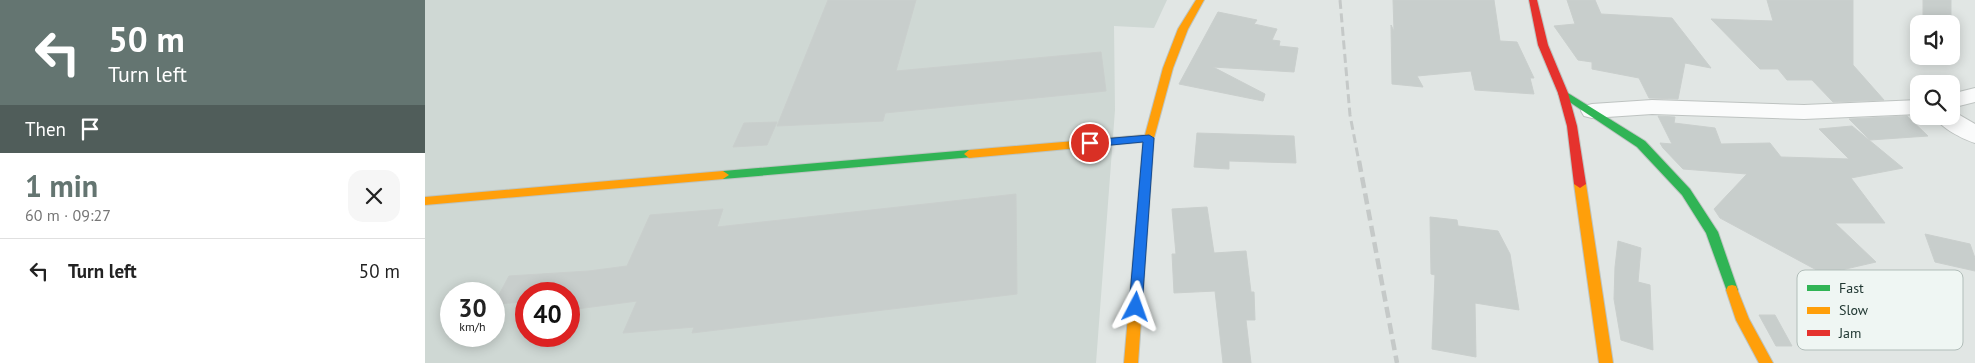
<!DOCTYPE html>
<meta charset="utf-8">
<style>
body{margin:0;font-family:"PT Sans",sans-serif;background:#f6f6f6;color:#222;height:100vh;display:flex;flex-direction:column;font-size:19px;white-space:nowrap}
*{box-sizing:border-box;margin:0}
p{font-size:16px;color:#767676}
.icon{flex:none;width:28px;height:28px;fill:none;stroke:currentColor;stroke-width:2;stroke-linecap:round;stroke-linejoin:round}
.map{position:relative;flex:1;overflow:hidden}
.side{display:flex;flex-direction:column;background:#fff;width:425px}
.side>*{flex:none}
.guide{background:#647571;color:#fff;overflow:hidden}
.tools{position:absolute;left:1485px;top:15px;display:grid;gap:10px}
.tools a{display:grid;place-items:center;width:50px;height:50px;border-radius:10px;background:#fff;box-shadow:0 2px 12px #0003;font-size:25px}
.speed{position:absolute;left:15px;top:282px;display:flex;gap:10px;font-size:25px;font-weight:700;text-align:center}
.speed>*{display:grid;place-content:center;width:65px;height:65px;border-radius:50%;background:#fff;box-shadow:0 2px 12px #0003;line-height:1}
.speed small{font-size:12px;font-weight:400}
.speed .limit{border:8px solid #d22;background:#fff;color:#111}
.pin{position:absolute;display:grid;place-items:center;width:42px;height:42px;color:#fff;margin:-21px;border:2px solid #fff;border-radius:50%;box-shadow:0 1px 5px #0007}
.me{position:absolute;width:55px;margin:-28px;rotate:4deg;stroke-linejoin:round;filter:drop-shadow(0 0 4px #0008)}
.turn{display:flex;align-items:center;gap:18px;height:105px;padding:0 25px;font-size:22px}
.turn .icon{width:65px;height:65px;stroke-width:2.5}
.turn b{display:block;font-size:35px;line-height:42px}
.then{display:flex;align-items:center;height:48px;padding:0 25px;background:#0003;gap:10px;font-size:19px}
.round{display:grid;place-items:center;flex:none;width:52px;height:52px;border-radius:15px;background:#f6f6f6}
.headline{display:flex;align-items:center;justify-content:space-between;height:85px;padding:0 25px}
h1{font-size:30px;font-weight:700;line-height:38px;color:#647571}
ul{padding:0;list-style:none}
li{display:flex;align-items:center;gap:15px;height:65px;padding:0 25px;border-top:1px solid #e0e0e0}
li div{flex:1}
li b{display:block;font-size:19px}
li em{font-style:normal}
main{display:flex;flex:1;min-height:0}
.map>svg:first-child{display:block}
</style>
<main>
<section class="side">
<div class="guide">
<div class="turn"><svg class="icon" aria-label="left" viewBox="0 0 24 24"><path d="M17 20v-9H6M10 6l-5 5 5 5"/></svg><div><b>50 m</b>Turn left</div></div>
<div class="then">Then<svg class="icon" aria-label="arrive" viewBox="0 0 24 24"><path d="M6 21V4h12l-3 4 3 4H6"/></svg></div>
</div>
<div class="headline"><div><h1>1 min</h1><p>60 m · 09:27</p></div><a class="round"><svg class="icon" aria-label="close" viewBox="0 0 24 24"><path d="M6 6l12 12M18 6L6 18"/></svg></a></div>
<ul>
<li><svg class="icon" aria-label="left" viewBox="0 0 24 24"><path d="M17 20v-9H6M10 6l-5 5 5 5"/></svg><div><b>Turn left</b></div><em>50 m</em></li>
</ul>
</section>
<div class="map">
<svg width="1550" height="363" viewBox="0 0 1550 363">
<rect width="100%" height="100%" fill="#e1e6e4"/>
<path fill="#cfd8d4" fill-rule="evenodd" d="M0 0H742L729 28 689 26 690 110 671 363H0ZM26 294H69V336H26ZM101 294H144V336H101Z"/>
<path fill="#c8cecc" stroke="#cacfcd" d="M403 0H491L471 71 676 52 681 91 460 113 458 121 352 126Z
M968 0H1069L1075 41 1092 42 1109 78H1105L1109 94 1050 90 1046 71 992 76 998 87 967 84 966 25 969 31Z
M1142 0H1170L1176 14 1247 18 1286 68 1260 63 1253 99 1224 98 1214 78 1167 69V62L1153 60 1129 26 1150 24Z
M1342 0H1428V65L1459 100 1408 102 1387 80H1362L1353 69H1335L1286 19 1348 21Z
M1498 0H1526V24H1498Z
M793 12 832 20 829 24 852 29 847 40 855 41 854 46 873 48 869 72 788 67 840 94 838 101 754 84Z
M1233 116 1250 117 1249 123 1290 128 1296 144 1345 143 1356 157 1424 159 1394 129 1427 126 1478 168 1426 178 1460 223H1410L1451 262 1399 274 1295 218 1289 209 1322 174 1258 169 1238 148 1235 143 1247 144Z
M1482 116 1503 136 1445 140 1424 119Z
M352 122 342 145 308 147 319 123Z
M772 133 869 136 871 163 804 161V169L769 167Z
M591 194 592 294 267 333 269 327 198 333 212 301 144 310V294H101V302L69 304 84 276 164 271 202 266 225 215 298 209 292 227Z
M782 207 789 253 821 251 826 292H829L830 320H821L826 363H798L790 291 749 293 747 254H751L747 209Z
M1005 217 1032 220 1033 226 1073 231 1085 254 1094 310 1050 303 1051 357 1007 349 1010 275 1006 274Z
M1500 234 1545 244 1550 258V271L1510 262Z
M1193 241 1216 248 1213 282 1225 285 1228 350 1196 340 1189 299 1190 267Z
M1334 315H1350L1367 346H1351Z"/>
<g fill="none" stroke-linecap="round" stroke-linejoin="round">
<g stroke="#bec3c1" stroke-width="2">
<path id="street" d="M1550 88V102L1526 108V94Z
M1227 100 1379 105 1494 100V114L1379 119 1227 114 1167 118 1159 116 1156 111 1159 106 1167 104Z
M1526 110 1550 124V143C1537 139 1516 128 1509 116H1526Z"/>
</g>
<g stroke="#bdc4c1" stroke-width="2">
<path id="fast" d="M1138 90 1220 141 1265 189 1293 232 1313 290 1311 294 1307 295 1303 294 1281 233 1257 195 1212 147 1134 95 1133 93Z
M544 150 548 151 549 154 548 157 298 179 292 175 298 171Z"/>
</g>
<g stroke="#bdc4c1" stroke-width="2">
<path id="slow" d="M771 0H779L763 29 748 68 729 138 713 363H699L718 142 544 158 539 154 544 150 720 135 738 68 753 29Z
M298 171 304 175 298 179 0 205V197Z
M1155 180 1161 184 1188 363H1174L1149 184Z
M1307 285 1311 286 1324 319 1348 363H1334L1311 320 1301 290 1303 286Z"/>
</g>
<g stroke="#bdc4c1" stroke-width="2">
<path id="jam" d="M1104 0H1112L1123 45 1143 93 1152 126 1161 184 1155 188 1149 184 1142 126 1133 93 1113 45Z"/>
</g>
<use href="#street" fill="#fafbfb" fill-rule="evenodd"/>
<use href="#fast" fill="#30b455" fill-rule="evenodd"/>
<use href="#slow" fill="#ff9f0a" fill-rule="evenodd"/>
<use href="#jam" fill="#e5322d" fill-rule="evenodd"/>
<path stroke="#c5c9c8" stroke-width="3" stroke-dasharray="9 4.5" stroke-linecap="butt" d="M915 0 925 115 934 162"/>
<path stroke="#c5c9c8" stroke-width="4.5" stroke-dasharray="11 5.5" stroke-linecap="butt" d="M934 161 972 363"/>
</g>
<path fill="#1a73e8" stroke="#114b97" d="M724 135 729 138 717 307 715 311 711 312 706 311 704 307 718 142 665 147 660 143 665 140Z"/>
<rect x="1372" y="270" width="166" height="80" rx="8" fill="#eff6f3" stroke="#b1bdb9" stroke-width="1"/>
<rect x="1382" y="285" width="23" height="6" fill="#30b455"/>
<rect x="1382" y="307" width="23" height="7" fill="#ff9f0a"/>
<rect x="1382" y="330" width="23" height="6" fill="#e5322d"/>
<g font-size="14" fill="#213833">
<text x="1414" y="293">Fast</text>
<text x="1414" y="315">Slow</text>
<text x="1414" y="338">Jam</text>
</g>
</svg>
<div class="tools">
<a><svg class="icon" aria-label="sound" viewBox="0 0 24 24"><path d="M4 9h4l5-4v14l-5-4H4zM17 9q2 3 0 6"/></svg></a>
<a><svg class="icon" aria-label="search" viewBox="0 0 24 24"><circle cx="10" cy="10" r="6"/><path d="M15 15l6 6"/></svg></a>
</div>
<div class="speed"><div>30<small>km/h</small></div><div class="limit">40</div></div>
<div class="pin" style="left:665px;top:143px;background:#d93025"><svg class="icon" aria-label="arrive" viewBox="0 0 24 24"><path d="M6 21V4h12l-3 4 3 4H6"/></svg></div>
<svg class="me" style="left:711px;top:307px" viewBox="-20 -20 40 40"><path d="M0-17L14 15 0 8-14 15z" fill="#1a73e8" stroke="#fff" stroke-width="4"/></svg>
</div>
</main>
